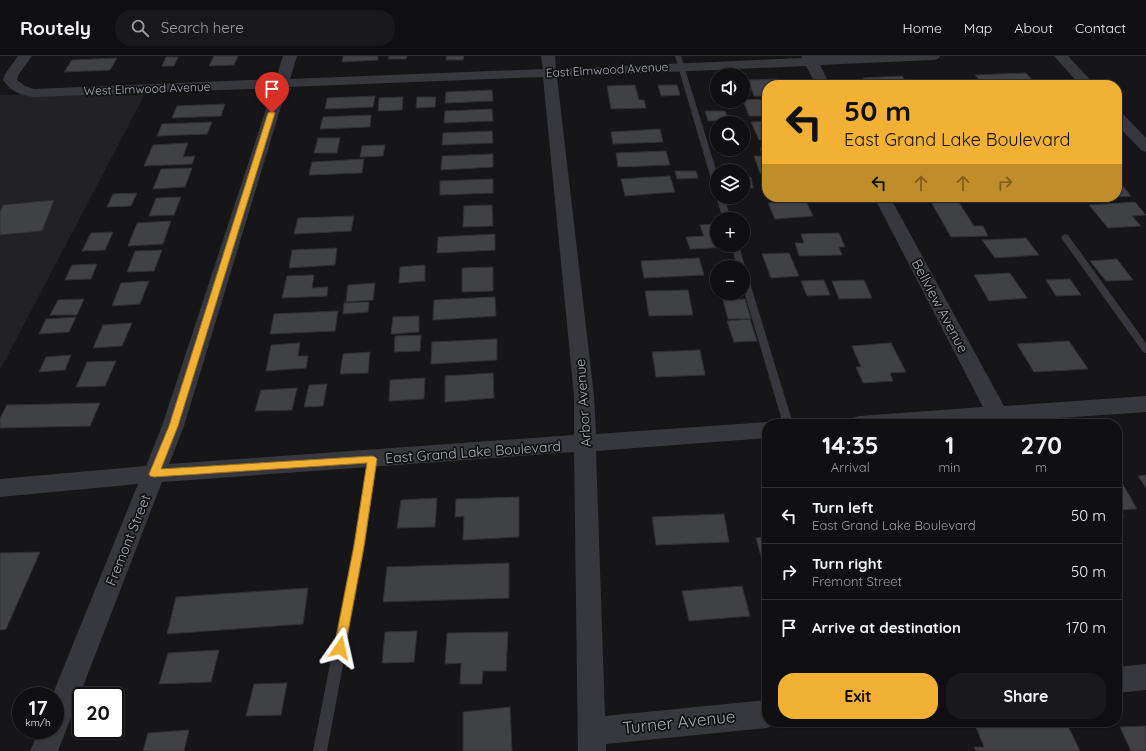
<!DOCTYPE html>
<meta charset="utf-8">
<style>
body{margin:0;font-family:Quicksand,sans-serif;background:#19191b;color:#f1f3f6;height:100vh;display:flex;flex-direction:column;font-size:15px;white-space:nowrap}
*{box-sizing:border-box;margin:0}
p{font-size:13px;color:#9c9d9f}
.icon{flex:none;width:22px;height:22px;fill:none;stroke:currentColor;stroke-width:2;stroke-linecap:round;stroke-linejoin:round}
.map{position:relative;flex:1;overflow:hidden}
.side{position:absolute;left:762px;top:363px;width:360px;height:308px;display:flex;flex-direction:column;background:#101012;border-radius:16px;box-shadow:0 1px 3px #0004,0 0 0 1px #303032}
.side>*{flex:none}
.hud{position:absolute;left:762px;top:24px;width:360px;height:122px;border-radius:16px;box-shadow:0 1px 3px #0004,0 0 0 1px #303032;background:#f2b134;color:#111;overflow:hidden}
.tools{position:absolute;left:710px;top:12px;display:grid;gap:8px}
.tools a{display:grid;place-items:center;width:40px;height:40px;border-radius:50%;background:#101012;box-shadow:0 1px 3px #0004,0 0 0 1px #303032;font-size:20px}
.speed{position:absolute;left:12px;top:631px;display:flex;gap:8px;font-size:20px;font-weight:700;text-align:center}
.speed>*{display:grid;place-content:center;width:52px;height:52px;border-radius:50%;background:#101012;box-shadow:0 1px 3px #0004,0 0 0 1px #303032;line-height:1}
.speed small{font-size:10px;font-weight:400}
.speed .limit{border:2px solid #111;border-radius:6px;background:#fff;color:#111}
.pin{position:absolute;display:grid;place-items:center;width:34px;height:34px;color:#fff;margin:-41px -17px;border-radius:50% 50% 50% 0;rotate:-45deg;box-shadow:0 0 4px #0007}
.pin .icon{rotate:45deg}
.me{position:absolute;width:44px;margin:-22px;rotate:11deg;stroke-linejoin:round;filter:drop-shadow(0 0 3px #0008)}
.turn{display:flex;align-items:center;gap:14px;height:84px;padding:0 16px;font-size:18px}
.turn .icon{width:52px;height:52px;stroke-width:2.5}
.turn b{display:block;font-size:28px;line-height:34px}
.lanes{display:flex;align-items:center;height:38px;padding:0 16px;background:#0003;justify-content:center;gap:20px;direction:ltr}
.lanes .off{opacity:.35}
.eta{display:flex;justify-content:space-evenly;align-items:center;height:68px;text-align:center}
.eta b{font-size:24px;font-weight:700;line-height:28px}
.cta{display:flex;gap:8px;margin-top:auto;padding:8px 16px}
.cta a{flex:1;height:46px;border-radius:16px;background:#f2b134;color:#111;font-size:16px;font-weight:700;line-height:46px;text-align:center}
.cta a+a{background:#19191b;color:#f1f3f6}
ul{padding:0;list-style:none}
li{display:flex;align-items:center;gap:12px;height:56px;padding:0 16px;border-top:1px solid #303032}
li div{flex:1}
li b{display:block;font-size:15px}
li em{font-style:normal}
header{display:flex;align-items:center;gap:24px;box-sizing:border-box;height:56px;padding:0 20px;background:#101012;border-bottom:1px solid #303032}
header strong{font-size:19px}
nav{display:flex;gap:22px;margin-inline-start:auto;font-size:14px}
.search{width:280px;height:36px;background:#19191b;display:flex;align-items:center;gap:10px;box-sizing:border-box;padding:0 14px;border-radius:16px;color:#9c9d9f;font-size:15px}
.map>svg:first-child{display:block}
</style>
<header>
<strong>Routely</strong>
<div class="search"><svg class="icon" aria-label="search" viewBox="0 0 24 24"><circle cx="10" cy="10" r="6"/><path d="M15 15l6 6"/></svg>Search here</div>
<nav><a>Home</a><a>Map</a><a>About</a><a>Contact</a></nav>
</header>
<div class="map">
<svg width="1146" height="695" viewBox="0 0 1146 695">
<rect width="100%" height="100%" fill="#161618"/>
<path fill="#222225" d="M146 36 0 314V39Z"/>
<path fill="#404145" stroke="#303034" d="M214 0H238L234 9 209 10Z
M343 0H378V4L342 6Z
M389 0H407L406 3H388Z
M447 0H464L463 4H446Z
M166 1H178L174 10H162Z
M117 2 110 14 64 16 72 4Z
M1026 17 1035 27 983 29 975 19Z
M902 20 909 29H867L863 22Z
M778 23 780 29H767V40H754L748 24Z
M711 27H717V36L715 37Z
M635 29 639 44H644L646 52 611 53 607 30Z
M658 29H677L680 39 661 40Z
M492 34 493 45 445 47 446 36Z
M375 40 373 51 325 53 327 42Z
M403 41 402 54 378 55 379 42Z
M417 41H436L435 51 416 52Z
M767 43V60H749L743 44Z
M225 48 221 60 172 62 177 50Z
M492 53 493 65 444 67 445 55Z
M705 55H725L729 64 708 65Z
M371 59 370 71 320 73 323 61Z
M767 65V83L759 84 751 66Z
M212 66 207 78 157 80 162 68Z
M660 73 663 86 613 88 611 76Z
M492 75 493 87 442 89 443 77Z
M318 82H340L337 97H314Z
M188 87 183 101 195 100 192 108 144 110 153 89Z
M385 89 383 100 360 101 362 90Z
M760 92H767V117H760L754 100H762Z
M666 95 670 109 618 111 616 97Z
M493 98V111L441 114 442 100Z
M364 103 362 117 309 119 312 106Z
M192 112 185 131 153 133 161 113Z
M675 115H696L698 122 677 123Z
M670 120 675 136 625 140 621 123Z
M743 121H751L753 132H743Z
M493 123V137L440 139V125Z
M1122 129 1131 140 1117 141V130Z
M137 137 131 150 107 151 113 138Z
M181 141 174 159 149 160 156 142Z
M780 141H804L813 160 775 163 768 147 782 146Z
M54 144 42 175 0 179V156L3 149Z
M958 145 974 170H983L988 180 951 181 931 146Z
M1135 146 1146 159 1132 160 1141 170 1108 172 1089 149Z
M492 149 493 170 463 171 464 150Z
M354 160 351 175 294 178 298 162Z
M171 165 163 188 128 190 137 167Z
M717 168V189H731V191L690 193 686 181 704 180 700 169Z
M113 176 105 194 82 195 91 177Z
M839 177 845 191H839L842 199 799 200 795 187H804L801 178Z
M495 178V194L437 197 438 181Z
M1026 182 1039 199 995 202 982 184Z
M337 192 335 209 289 212 292 194Z
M162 194 154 215 127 216 135 195Z
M789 197 799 220 771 222 762 198Z
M699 202 704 219 644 222 641 205Z
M1117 203 1133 224 1106 225 1090 205Z
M97 208 91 223 65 224 72 209Z
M425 209V225L399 227 400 211Z
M493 211V235L462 236V212Z
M1010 217 1027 242 989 245 974 219Z
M314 219 312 232 328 231 327 240 282 242 287 220Z
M1070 223 1081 239 1056 240 1046 224Z
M824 224 830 239 807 240 801 225Z
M864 224 872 242 839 243 832 225Z
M149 225 140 248 112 250 121 227Z
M375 227 373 244 346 246 348 229Z
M688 234 693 259 649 260 645 235Z
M495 241 496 260 433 264 434 244Z
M84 243 77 259H50L58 244Z
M745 243 751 263H728L723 244Z
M369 246 368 256 343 258 344 247Z
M338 255 335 275 270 278 274 258Z
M419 260V276L391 278 393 261Z
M76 261 69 276 39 278 46 263Z
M750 263 757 285 734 286 727 265Z
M132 267 122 290 93 292 103 269Z
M421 279 420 295 394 296 395 280Z
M497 283V304L431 308 432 286Z
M1069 285 1088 313 1034 316 1017 288Z
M300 287 298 300H308L306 312 266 315 271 289Z
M891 287 906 316 890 317 893 325 863 327 856 311H861L852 290Z
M700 294 705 319 656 321 652 296Z
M370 296 368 317 340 318 343 298Z
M71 299 65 314 39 316 46 301Z
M116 305 105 330 76 331 87 306Z
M493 317 494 342 445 346V320Z
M425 322 424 343 389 345 390 324Z
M327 328 323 350 304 351 309 329Z
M297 332 292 354 255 355 261 334Z
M100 347 90 370 0 372V362L7 349Z
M1117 418 1137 453 1120 454 1124 461H1117Z
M1146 419V432L1138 420Z
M519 441V481L463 484 464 460 455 461 456 443Z
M437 442 435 471 397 472 401 444Z
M724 458 729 486 656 489 652 461Z
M767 481V508H763L756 482Z
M40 496 6 573 0 574V497Z
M509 507V542L383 546 387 511Z
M742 530 750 560 689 565 682 535Z
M308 532 303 568 167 578 176 541Z
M417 575 414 606 382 607 385 576Z
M508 576 506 615H483L482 628H460L461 607 445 608 447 577Z
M219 594 211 626 159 628 168 597Z
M287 627 281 659 246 660 254 628Z
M510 651 512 695H463V656Z
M1021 666H1066L1080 695H976L974 691H984L976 671Z
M1146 670V695H1131L1120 671Z
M189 674 184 695H143L148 677Z"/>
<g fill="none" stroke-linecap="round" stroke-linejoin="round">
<path fill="#37383d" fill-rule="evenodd" d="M675 0H681L717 117V132L713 130Z
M717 140V141H724L731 163H723L716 141Z
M1065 178 1068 179 1146 287V297L1143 296 1062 183 1061 181Z
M731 189H739L745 211 744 213 743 211H737Z
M743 214 747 217 793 368H783L743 232Z
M372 399 376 400 377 403 365 490 327 695H313L353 490 367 403 368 400Z"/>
<path fill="#37383d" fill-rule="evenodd" d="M18 0H32L19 18 17 24 25 30 34 33 276 23 283 0H297L290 23 543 13 541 0H555L556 13 802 2 801 0H940L938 3 933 4 820 9 830 29H816L806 10 557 21 594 340 596 378 767 366 774 368H767V382L596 395 605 660 767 644V666H777V668L767 672 606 688V695H578L574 396 162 426 58 695H30L39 674H55V640H52L138 428 0 441V423L146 410 162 370 273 32 34 41C21 39 11 36 3 24L5 18ZM543 21 574 340V379L169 408 184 370 287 31Z
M1054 0H1068L1095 29H1080Z
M1117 56 1122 57 1146 82V96L1141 94 1117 69Z
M874 141H890L1004 350 1146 340V356L974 368H849L852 362 860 360 983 351Z
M1146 608V634L1117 637V611Z"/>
</g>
<path fill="#f2b134" stroke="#9d7322" d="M272 55 275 57 178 370 161 413 372 400 375 401 377 403 364 490 345 592 344 596 340 598 336 596 334 592 354 490 367 407 154 421 150 420 149 418 169 370 268 57Z"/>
<g text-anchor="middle" stroke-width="3.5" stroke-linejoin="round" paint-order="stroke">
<g font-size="12" fill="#a8adb8" stroke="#111113">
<text transform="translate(607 14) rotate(-3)" y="4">East Elmwood Avenue</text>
<text transform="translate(147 33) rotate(-2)" y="4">West Elmwood Avenue</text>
</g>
<g font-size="14" fill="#a8adb8" stroke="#111113">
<text transform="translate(940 250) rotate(62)" y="5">Bellview Avenue</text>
<text transform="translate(583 347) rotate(-94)" y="5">Arbor Avenue</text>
<text transform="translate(473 396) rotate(-4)" y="5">East Grand Lake Boulevard</text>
<text transform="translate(128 484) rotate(-68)" y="5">Fremont Street</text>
</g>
<g font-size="17" fill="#a8adb8" stroke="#111113">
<text transform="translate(679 666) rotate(-6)" y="6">Turner Avenue</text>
</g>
</g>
</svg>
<div class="tools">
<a><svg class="icon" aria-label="sound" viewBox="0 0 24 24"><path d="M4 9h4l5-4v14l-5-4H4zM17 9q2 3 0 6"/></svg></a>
<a><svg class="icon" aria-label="search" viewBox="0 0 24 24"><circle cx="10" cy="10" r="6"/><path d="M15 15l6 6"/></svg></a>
<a><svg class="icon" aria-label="layers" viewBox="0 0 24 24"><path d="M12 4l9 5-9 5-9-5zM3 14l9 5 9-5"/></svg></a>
<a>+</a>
<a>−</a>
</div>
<div class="speed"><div>17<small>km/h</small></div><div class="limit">20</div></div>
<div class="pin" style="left:272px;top:57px;background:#d93025"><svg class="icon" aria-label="arrive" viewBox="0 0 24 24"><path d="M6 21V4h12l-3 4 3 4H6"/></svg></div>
<svg class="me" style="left:340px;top:592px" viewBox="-20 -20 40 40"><path d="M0-17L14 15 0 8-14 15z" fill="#f2b134" stroke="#fff" stroke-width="4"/></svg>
<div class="hud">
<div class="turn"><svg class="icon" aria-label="left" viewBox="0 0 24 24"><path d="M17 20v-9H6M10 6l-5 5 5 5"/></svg><div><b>50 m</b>East Grand Lake Boulevard</div></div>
<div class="lanes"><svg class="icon" aria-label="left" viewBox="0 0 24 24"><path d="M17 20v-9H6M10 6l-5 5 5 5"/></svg><svg class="icon off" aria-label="ahead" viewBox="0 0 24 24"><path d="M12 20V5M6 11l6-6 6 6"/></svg><svg class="icon off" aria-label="ahead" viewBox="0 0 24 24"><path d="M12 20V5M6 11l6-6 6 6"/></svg><svg class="icon off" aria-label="right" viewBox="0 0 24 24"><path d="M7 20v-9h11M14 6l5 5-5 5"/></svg></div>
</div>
<section class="side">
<div class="eta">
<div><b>14:35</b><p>Arrival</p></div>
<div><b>1</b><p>min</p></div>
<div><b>270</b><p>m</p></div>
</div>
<ul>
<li><svg class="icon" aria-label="left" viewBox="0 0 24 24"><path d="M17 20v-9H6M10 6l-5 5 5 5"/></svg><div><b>Turn left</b><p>East Grand Lake Boulevard</p></div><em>50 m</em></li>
<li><svg class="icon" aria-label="right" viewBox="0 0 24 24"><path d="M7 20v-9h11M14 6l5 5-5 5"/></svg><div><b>Turn right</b><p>Fremont Street</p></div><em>50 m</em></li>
<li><svg class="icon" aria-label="arrive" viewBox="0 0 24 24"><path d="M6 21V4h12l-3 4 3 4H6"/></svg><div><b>Arrive at destination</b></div><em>170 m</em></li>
</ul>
<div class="cta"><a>Exit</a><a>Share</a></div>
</section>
</div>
